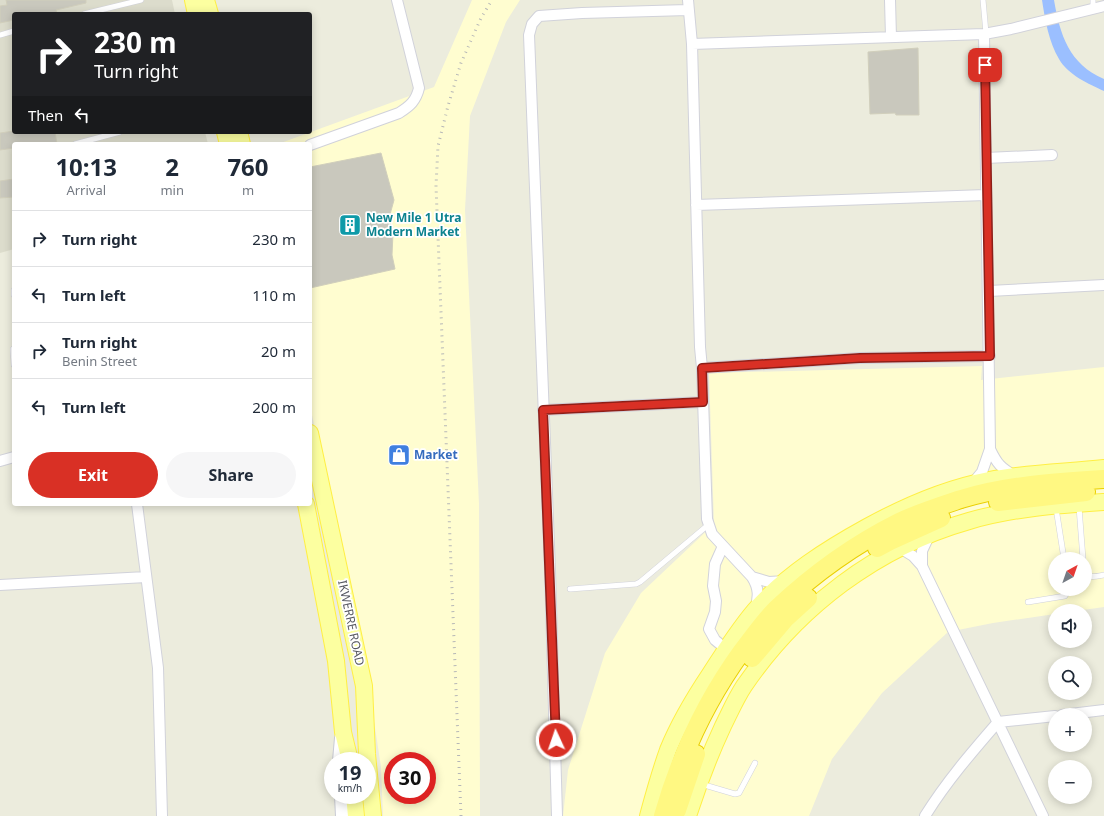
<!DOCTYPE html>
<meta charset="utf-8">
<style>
body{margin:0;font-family:"Noto Sans",sans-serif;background:#f6f6f7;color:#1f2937;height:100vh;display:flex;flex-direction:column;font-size:15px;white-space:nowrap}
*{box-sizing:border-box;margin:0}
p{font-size:13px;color:#747a83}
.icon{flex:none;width:22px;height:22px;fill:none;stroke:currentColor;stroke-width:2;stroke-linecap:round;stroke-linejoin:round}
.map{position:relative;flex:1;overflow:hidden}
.side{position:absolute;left:12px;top:142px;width:300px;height:364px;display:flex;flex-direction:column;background:#fff;border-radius:4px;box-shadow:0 2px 10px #0003}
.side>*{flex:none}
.top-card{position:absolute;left:12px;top:12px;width:300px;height:122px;border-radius:4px;box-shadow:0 2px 10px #0003;background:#202124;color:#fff;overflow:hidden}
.needle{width:26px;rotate:40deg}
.tools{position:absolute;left:1048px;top:552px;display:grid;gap:8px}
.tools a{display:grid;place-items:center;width:44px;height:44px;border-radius:50%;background:#fff;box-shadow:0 2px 10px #0003;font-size:20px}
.speed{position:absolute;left:324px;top:752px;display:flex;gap:8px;font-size:20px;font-weight:700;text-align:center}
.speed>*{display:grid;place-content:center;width:52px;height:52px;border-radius:50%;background:#fff;box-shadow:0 2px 10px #0003;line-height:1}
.speed small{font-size:10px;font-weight:400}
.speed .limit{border:6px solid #d22;background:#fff;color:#111}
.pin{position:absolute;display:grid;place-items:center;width:34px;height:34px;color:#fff;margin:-17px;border-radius:8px;box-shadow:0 2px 6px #0006}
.me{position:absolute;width:44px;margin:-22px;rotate:357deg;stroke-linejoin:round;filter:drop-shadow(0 0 3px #0008)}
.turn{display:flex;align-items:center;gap:14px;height:84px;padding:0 16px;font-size:18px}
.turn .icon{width:52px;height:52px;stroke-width:2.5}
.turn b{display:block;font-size:28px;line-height:34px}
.then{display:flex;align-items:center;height:38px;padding:0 16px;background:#0003;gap:8px;font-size:15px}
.eta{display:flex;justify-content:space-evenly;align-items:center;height:68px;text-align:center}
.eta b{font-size:24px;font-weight:700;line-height:28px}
.action{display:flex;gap:8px;margin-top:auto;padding:8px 16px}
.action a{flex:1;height:46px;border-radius:24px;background:#d93025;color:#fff;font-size:16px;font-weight:700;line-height:46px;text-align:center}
.action a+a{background:#f6f6f7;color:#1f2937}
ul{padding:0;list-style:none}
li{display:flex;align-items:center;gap:12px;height:56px;padding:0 16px;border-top:1px solid #e0e1e3}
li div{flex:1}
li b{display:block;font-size:15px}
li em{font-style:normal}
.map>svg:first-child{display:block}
</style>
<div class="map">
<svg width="1104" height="816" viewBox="0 0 1104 816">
<rect width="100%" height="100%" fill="#ececdd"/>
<path fill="#fffdd0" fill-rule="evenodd" d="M472 0H520L506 22 470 116 465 210 479 504 480 816H383L381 767 362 642 310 406V144H278L434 87ZM393 761H427V795H393Z
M982 366 981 380 1104 367V607L1076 611H1055V614L993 623 948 632 882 693 832 759 809 816H563L568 770 605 653 641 593 714 524 709 373ZM1055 559H1085V589H1055Z"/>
<path fill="#dcdccc" d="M0 0H172L175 14H14V132H205L208 144H14V249L0 253Z"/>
<path fill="#9bbfff" d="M1042 0H1054C1060 35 1069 64 1104 79V91C1089 84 1068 75 1059 59 1049 42 1045 20 1042 0Z"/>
<path fill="#c9c8bd" stroke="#d1cfbc" d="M6 0H86V3L56 10 57 13 52 14H14V20L0 23V6L7 5Z
M918 48 919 115H896L895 113 870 114 868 52Z
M14 131 55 132 57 144H14V148L0 150V133Z
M381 153 394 200 389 218 393 233 392 255 395 269 310 288V167Z
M14 179V197L0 198V181Z"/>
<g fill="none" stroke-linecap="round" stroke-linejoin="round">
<g stroke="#d1d2da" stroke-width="6">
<path id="lane" d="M983 0 986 33
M1093 0V8
M84 14 141 0
M0 35 14 31
M75 144 120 132
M14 290V295
M14 348 13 349 14 365
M1079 507 1083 559
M1056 508 1064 559
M1085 572C1089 579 1097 576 1104 575
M570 589 636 584 640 582 708 525
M1028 602 1065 596 1069 589
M701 784 735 794 739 793 755 763"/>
</g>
<g stroke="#d1d2da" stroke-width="12">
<path id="street" d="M688 0 692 44 700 347 702 368 707 519 712 534 752 577C759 588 759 597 755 609
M890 0 891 37
M692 44 984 34 1011 29 1104 6
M310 145 399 113C410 106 416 101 419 88L397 0
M986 158 1052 155
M696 205 986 195
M989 291 1104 285
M702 368 860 358 990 356
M543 410 703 402
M990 449C997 464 1001 468 1015 476
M0 461 14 457
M972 484 982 472 990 449 984 34
M137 504 158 668 162 816
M723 546 715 564 713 586 716 601 715 612 709 629 715 640 726 649
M900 548 913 556 922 566 1043 816
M922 566V551L929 536
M752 577 769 582 785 581
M0 585 146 577
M1062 715 1104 710
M557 816 550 570 529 35 532 24 539 16 582 13 688 10
M925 816C946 782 972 752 998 722L1055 716"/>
</g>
<g stroke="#c9cbd4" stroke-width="16">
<path id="secondary" d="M340 761 342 738
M342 795 343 816"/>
</g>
<g stroke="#ffef44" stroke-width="18">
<path id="primary" d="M193 0 196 14
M206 0 210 14
M225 132 228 144
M239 132 242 144
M310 433 364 686 367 754 373 816
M306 504 336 661 343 732 350 761
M354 795 356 816
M648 816C654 794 660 772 668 750 679 723 694 698 710 674 724 652 738 630 755 610 786 575 827 549 867 527 905 506 947 488 989 480 1025 473 1067 472 1104 468
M688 816C698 785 709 756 723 726 730 712 736 698 744 686 798 607 877 547 969 521 1013 508 1059 505 1104 502"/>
</g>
<g stroke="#eacf00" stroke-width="20">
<path id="highway" d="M998 502 1086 492
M877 548 890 541 941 518
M752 658 786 618 808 598
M677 810 696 754
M663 816C680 756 705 702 742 651 753 637 763 622 776 609 812 575 855 544 899 522 918 513 940 506 961 499 1007 485 1056 482 1104 479"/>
</g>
<use href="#lane" stroke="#fff" stroke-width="5"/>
<use href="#street" stroke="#fff" stroke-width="10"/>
<use href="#secondary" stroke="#fff" stroke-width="14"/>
<use href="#primary" stroke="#fcffa0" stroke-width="16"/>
<use href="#highway" stroke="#fff882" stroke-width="18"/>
<path stroke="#b6b7b7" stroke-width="3" stroke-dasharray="1 5" stroke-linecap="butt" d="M461 816 436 186 438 146 448 106 461 63 481 18 492 0"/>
</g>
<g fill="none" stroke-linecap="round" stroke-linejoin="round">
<g stroke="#8d1f18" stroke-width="10">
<path id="route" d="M556 740 543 410 703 402 702 368 860 358 990 356 985 65"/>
</g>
<use href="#route" stroke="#d93025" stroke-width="7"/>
</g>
<defs>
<g id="building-square" transform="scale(1.15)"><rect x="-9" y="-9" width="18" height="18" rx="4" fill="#0f9aa8" stroke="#fff"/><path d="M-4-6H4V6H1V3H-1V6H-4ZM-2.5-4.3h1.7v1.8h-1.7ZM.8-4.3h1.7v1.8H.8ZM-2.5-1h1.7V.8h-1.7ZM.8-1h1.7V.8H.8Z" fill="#fff"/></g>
<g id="shop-square" transform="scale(1.15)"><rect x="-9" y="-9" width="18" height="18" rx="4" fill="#3f7fe0" stroke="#fff"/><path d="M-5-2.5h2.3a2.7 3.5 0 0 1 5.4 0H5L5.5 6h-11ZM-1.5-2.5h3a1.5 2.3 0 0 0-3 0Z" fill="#fff"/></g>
</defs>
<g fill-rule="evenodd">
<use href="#building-square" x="350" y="225"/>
<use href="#shop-square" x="399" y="455"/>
</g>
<g text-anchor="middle" stroke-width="3.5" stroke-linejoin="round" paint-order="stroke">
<g font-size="12" font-weight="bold" fill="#0d838f" stroke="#fff" text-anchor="start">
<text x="366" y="222">New Mile 1 Utra<tspan x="366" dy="14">Modern Market</tspan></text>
</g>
<g font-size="12" font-weight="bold" fill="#366cbe" stroke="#fff" text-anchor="start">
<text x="414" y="459">Market</text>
</g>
<g font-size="12" fill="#575961" stroke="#fff">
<text transform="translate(351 623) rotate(78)" y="4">IKWERRE ROAD</text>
</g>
</g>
</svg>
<div class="tools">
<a><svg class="needle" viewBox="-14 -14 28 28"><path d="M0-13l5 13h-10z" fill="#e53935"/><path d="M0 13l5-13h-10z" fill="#747a83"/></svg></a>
<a><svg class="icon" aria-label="sound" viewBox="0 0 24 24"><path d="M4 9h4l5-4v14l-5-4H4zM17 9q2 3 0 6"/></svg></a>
<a><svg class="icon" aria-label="search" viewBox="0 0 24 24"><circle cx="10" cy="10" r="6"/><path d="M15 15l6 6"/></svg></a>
<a>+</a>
<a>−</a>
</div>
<div class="speed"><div>19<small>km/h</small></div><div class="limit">30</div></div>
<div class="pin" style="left:985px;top:65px;background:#d93025"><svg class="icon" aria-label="arrive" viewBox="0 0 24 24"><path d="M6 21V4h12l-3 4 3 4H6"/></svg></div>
<svg class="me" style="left:556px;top:740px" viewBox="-20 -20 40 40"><circle r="17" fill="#d93025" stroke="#fff" stroke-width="3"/><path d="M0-11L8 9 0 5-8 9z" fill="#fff"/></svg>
<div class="top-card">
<div class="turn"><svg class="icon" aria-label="right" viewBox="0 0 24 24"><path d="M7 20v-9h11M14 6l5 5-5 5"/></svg><div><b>230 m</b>Turn right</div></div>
<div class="then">Then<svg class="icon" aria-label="left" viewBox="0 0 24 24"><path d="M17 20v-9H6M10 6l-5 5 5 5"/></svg></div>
</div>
<section class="side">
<div class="eta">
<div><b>10:13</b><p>Arrival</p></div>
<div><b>2</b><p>min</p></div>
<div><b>760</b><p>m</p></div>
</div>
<ul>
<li><svg class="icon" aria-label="right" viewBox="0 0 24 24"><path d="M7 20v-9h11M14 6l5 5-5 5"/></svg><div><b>Turn right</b></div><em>230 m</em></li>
<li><svg class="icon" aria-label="left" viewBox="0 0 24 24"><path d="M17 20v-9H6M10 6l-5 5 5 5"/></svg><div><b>Turn left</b></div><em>110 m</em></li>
<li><svg class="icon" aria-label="right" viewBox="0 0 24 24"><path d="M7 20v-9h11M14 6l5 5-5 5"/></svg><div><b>Turn right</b><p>Benin Street</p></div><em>20 m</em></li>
<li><svg class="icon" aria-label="left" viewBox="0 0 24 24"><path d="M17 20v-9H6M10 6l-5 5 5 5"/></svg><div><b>Turn left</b></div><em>200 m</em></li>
</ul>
<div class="action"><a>Exit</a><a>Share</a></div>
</section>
</div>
